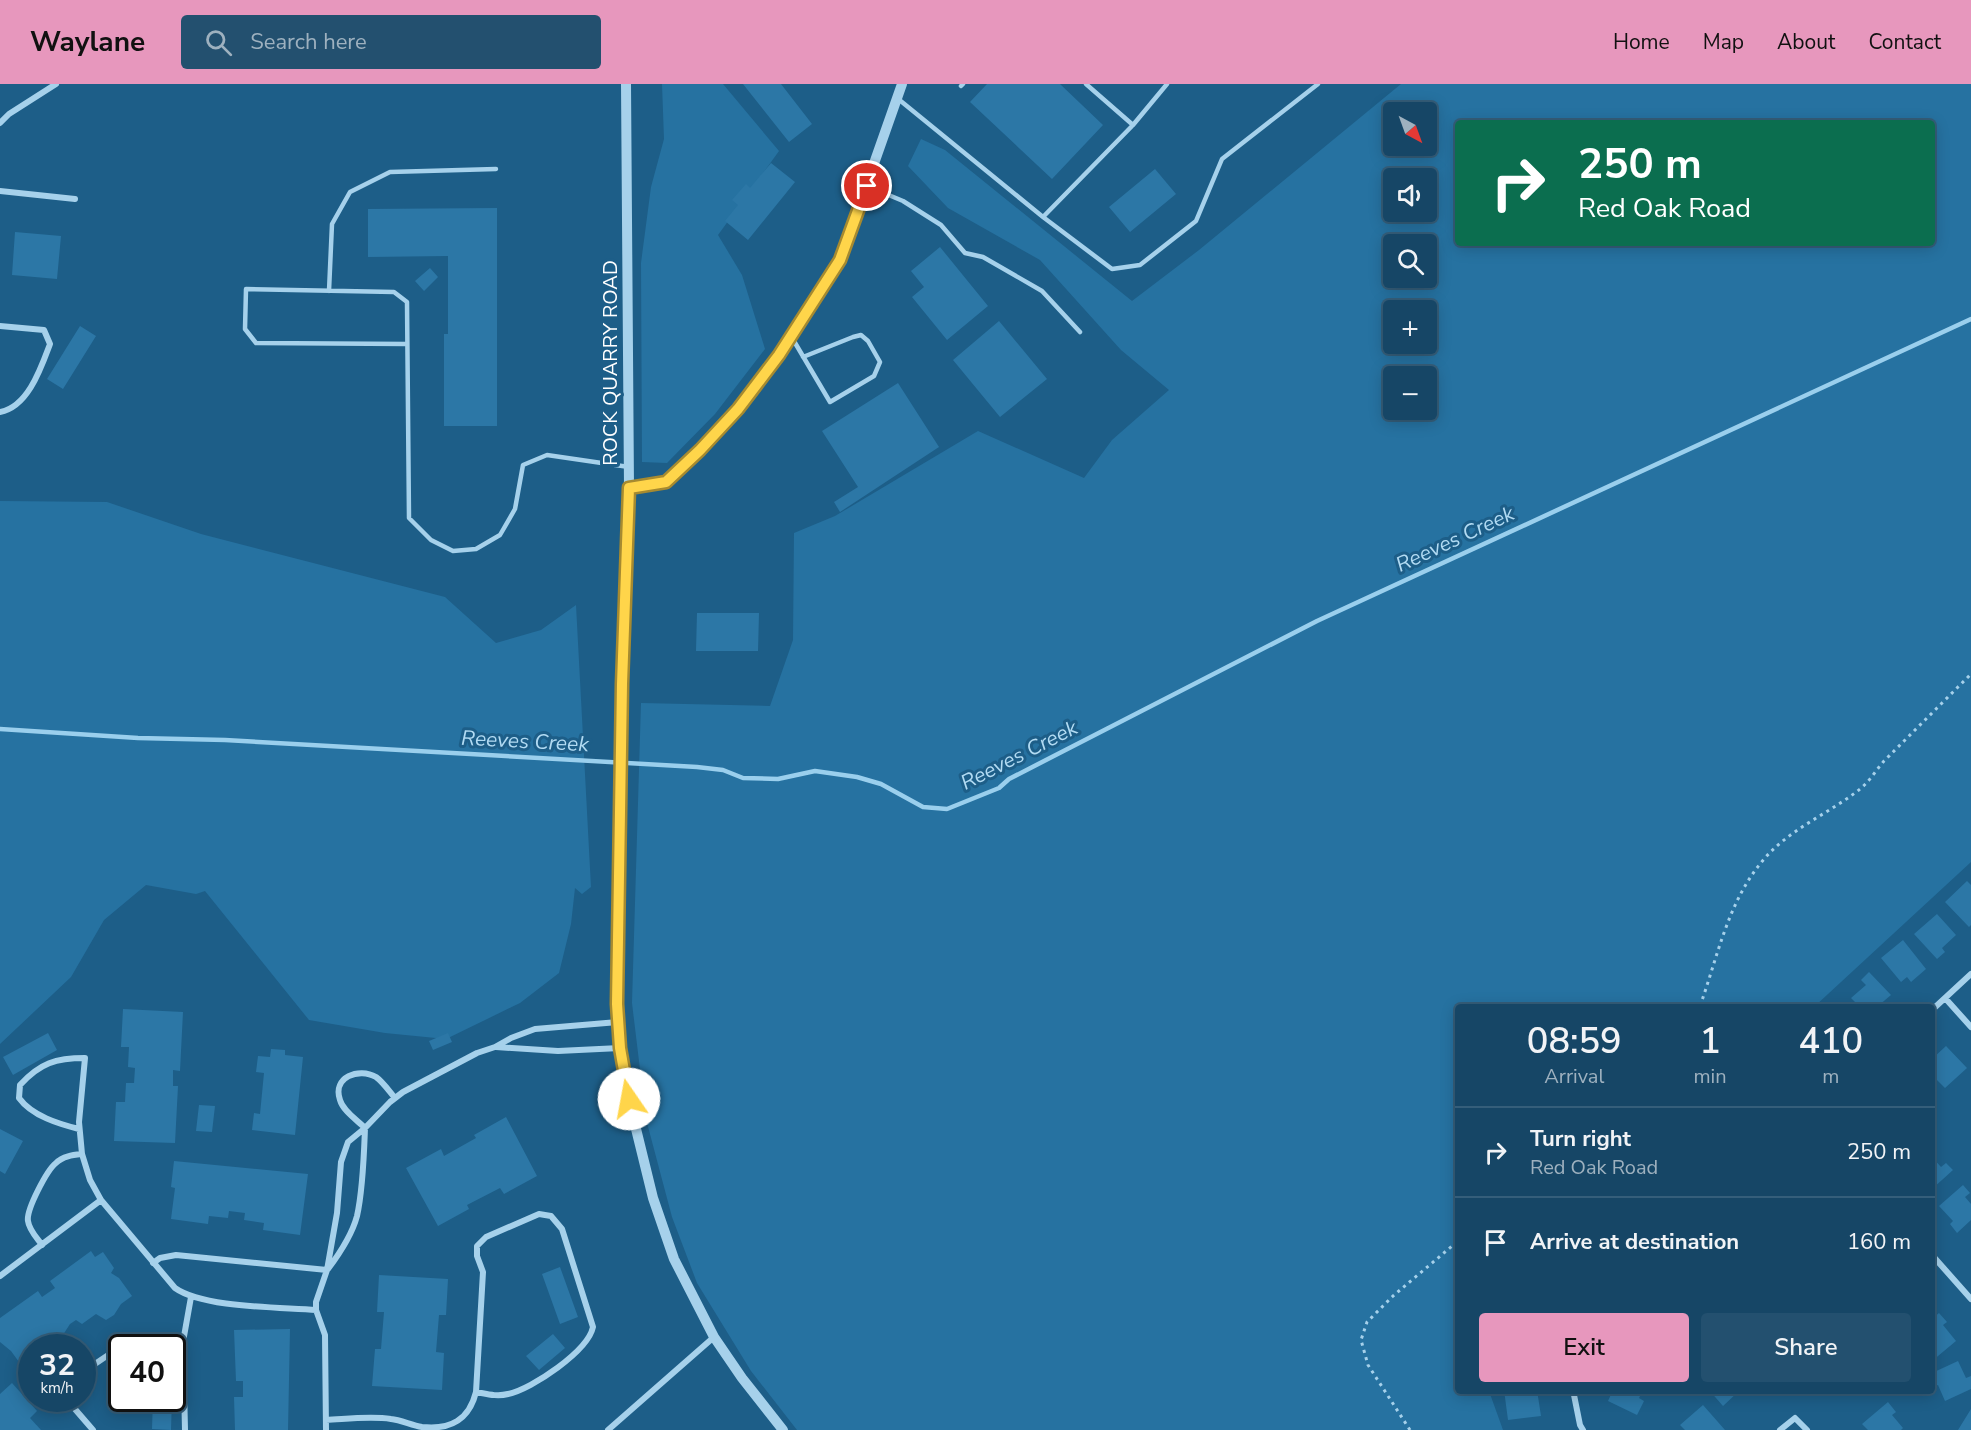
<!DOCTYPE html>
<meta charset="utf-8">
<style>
body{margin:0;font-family:"Nunito Sans",sans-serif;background:#23506f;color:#f1f3f6;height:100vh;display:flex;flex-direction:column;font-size:22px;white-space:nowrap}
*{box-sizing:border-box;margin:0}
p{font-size:20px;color:#9eb1bf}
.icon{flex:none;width:33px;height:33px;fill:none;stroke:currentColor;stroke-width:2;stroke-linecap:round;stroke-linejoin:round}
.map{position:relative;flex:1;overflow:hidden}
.sheet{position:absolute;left:1455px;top:920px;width:480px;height:390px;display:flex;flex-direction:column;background:#164666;border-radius:6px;box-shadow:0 3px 15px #0003,0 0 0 2px #355e7a}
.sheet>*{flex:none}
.hud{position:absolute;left:1455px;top:36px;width:480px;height:126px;border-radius:6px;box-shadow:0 3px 15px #0003,0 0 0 2px #355e7a;background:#0b6e4f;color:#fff;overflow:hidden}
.needle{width:39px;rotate:139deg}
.tools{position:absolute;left:1383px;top:18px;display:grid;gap:12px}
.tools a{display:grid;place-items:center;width:54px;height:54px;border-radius:6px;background:#164666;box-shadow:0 3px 15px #0003,0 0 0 2px #355e7a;font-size:30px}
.speed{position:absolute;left:18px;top:1250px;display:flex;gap:12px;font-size:30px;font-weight:700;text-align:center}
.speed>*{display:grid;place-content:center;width:78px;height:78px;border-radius:50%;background:#164666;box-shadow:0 3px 15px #0003,0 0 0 2px #355e7a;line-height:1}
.speed small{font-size:15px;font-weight:400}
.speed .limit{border:3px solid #111;border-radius:9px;background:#fff;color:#111}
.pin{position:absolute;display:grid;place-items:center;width:51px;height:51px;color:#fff;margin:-26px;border:3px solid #fff;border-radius:50%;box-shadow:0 2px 6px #0007}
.me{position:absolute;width:66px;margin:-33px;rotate:348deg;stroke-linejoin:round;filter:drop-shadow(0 0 4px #0008)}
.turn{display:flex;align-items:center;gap:21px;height:126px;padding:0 24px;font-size:27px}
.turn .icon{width:78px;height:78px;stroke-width:2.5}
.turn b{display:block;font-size:42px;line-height:51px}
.eta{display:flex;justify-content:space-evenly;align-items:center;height:102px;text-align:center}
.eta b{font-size:36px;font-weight:600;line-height:42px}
.primary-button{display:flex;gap:12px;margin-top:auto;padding:12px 24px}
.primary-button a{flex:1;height:69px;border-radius:6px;background:#e797bd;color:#111;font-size:24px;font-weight:600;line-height:69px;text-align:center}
.primary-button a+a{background:#23506f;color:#f1f3f6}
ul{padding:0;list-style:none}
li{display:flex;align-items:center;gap:18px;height:90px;padding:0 24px;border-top:2px solid #355e7a}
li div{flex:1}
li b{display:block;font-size:22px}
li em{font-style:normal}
header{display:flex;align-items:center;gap:36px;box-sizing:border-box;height:84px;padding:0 30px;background:#e797bd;color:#111}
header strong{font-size:28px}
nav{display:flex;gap:33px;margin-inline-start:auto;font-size:21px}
.search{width:420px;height:54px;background:#23506f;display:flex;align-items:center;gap:15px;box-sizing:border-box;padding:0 21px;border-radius:6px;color:#9eb1bf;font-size:22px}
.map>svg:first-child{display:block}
</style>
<header>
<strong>Waylane</strong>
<div class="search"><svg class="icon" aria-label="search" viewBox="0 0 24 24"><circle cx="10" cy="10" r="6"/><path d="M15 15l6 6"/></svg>Search here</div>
<nav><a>Home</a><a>Map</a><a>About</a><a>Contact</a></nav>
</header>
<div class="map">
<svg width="1971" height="1346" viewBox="0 0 1971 1346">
<rect width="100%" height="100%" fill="#1d5e88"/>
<path fill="#2672a1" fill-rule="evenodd" d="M662 0H723L779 67 718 151 742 191 765 265 715 330 667 379 642 378 641 179 651 103 664 55Z
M1401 0H1971V778L1815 922H1458V1306L1489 1307 1503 1346H797L751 1287 697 1199 672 1133 646 1035 632 919 641 619 770 622 793 556 794 449 835 432 978 347 1084 394 1112 356 1169 306 1121 266 1040 176 948 124 908 82 921 55 945 66 1132 217 1199 166ZM1426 28V62H1394V28ZM1458 39H1932V159H1458ZM1394 94H1426V128H1394ZM1394 160H1426V194H1394ZM1426 226V260H1394V226ZM1426 292V326H1394V292Z
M0 417 107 418 201 450 445 513 496 559 541 546 576 521 591 803 582 810 575 804 571 840 559 889 520 919 446 955 385 949 309 936 205 807 196 810 146 801 104 836 71 893 0 960Z"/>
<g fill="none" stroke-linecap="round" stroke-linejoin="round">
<path stroke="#9acfed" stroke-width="4.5" d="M0 645 138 654 225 656 697 683 723 686 743 694 778 695 815 687 857 693 881 700 923 723 947 725 999 704 1009 695 1317 537 1971 235"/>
</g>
<path fill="#2c77a6" d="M743 0H781L812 40 789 58Z
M987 0H1060L1103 41 1052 95 970 18Z
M771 79 795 98 748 156 725 137 738 121 732 116 746 100 750 104Z
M1155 85 1176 110 1130 148 1109 123Z
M497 124V342H444V250H448V172L368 173V125Z
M15 148 61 152 57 195 12 191Z
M940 163 988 222 947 256 912 213 924 203 911 187Z
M430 184 438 193 424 207 415 197Z
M999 237 1047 295 1000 333 953 276Z
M80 242 96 252 63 305 47 295Z
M898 299 939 363 840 428 834 418 858 403 822 347Z
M697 529H759L758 567H696Z
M1967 797 1971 801V841L1969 843 1945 818Z
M1937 830 1956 851 1942 864 1945 868 1937 875 1914 850Z
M1903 856 1926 885 1911 898 1907 893 1901 898 1881 874Z
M1869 888 1891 911 1878 922H1859L1851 914 1866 901 1861 896Z
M123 925 183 928 180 987 173 986V1002H178L175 1059 114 1057 116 1018H125L126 999H134L135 984 128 983 129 963H121Z
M48 949 57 966 13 991 3 973Z
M448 949 452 958 433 966 429 957Z
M1946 962 1967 984 1945 1004 1932 991V975Z
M271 965 285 966V971L303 973 295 1051 252 1046 254 1029 260 1030 264 989 256 988 258 972 270 973Z
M199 1021 215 1022 212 1048 196 1047Z
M506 1033 537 1092 504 1110 500 1104 467 1121 469 1125 438 1142 406 1084 441 1065 444 1072 476 1054 474 1051Z
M0 1045 23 1057 5 1090 0 1087Z
M1932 1073 1941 1083 1946 1079 1953 1086 1932 1105Z
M174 1077 308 1090 300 1151 263 1146 264 1139 244 1136 245 1129 229 1127 228 1134 209 1132 208 1140 171 1135 175 1104 171 1103Z
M1963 1101 1970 1109 1965 1113 1971 1120V1136L1957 1149 1950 1140 1953 1137 1939 1122Z
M91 1167 95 1173 103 1168 114 1184 111 1189 119 1194 132 1212 121 1220 114 1231 106 1236 96 1230 82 1240 76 1236 70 1240 59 1257 53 1261 55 1263H32V1286L27 1289 11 1267 0 1258V1234L38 1207 42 1213 55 1204 50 1197Z
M560 1183 578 1233 560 1240 542 1190Z
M379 1191 448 1195 446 1231H439L436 1268 444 1269 442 1306 372 1302 375 1265H381L384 1228H377Z
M1939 1229 1947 1238 1943 1241 1956 1257 1932 1277V1235Z
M290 1245 288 1346H235L234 1313H243V1297H236L234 1246Z
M553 1250 565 1264 539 1286 526 1272Z
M1958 1277 1966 1294 1971 1292V1305L1945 1317 1938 1301 1933 1303 1932 1289Z
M12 1299 37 1327 30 1334 41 1346H0V1310Z
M1504 1306H1537L1541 1332 1508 1336Z
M1613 1306H1643L1639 1314 1644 1317 1637 1331 1608 1317Z
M1709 1306H1746L1741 1312 1738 1308 1723 1322Z
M153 1314H172L171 1346 152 1345Z
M1888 1318 1896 1328 1892 1331 1903 1344 1901 1346H1868L1862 1340Z
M1703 1321 1725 1346H1685L1680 1341Z
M1971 1325V1346H1958Z"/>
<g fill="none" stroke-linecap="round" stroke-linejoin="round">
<path stroke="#a6d1eb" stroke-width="3" stroke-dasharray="3 4.5" stroke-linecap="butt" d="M1700 922C1718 872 1728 816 1765 774 1791 744 1830 729 1860 705 1870 697 1876 686 1884 677 1913 648 1942 619 1971 590
M1410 1346 1368 1281 1361 1256 1367 1238 1393 1212 1458 1157"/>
<path stroke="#a6d1eb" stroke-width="4.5" d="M961 2 963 0
M897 14 1043 133 1133 41 1086 0
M1133 41 1167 0
M867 102 903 117 941 141 965 169 983 173 1042 207 1080 248
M1043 133 1112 185 1140 181 1196 137 1222 75 1318 0
M329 207 332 140 350 108 390 88 496 85
M791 252 830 318 874 292 880 278 868 257 861 251 853 253 803 273
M407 260 256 259 245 245 246 205 394 208 407 218 409 434 431 456 453 467 476 465 500 451 515 425 523 381 547 371 629 383"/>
<path stroke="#a6d1eb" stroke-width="6" d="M0 39 9 30 56 0
M0 107 75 115
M0 242 44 246 50 260C41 284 28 323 0 328
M1945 914 1971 943
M1932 926 1971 890
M496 963 558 967 620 964
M79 1045C59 1040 32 1032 19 1014L20 1001C40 979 56 974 85 974L79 1038 82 1070 90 1096 101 1116 175 1204C203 1224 280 1223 316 1226
M42 1161C37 1154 29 1146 28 1137 26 1126 47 1086 56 1079 63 1072 73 1071 82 1070
M1932 1171 1971 1215
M153 1179 160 1174 176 1171 327 1186
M328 1185C340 1169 352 1151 357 1132 363 1106 364 1070 365 1044 357 1036 343 1027 340 1016 332 993 359 983 376 993 383 998 389 1007 395 1014
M0 1192 101 1116
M82 1289C121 1262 134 1250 184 1255
M1573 1306 1580 1341 1583 1346
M70 1314 74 1324 93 1346
M326 1336C347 1335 370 1332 391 1335 401 1336 411 1341 422 1343 451 1346 469 1336 476 1308L483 1188 477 1172V1162L486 1153 539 1130 551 1132 562 1145 593 1243C588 1267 532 1305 508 1310 497 1313 487 1310 476 1308
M185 1346 183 1258 191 1213
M326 1346 325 1251 316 1226V1218L327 1186 337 1129 341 1078 348 1058 365 1044 390 1018 403 1008 477 969 495 963 511 954 535 945 618 938
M608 1346 714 1253
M1780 1346 1795 1334 1807 1346"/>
<path stroke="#a6d1eb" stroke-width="10" d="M626 0 629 404 622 599 617 920 624 996 653 1114 674 1175 714 1253 742 1294 783 1346
M629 404 666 398 700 366 738 325 779 271 840 176 902 0"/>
</g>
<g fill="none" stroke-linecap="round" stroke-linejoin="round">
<g stroke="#a68a30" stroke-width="15">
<path id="route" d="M629 1015 620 964 617 920 622 600 629 404 666 398 700 366 738 325 779 271 840 176 867 102"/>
</g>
<use href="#route" stroke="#ffd54a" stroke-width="10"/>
</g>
<g text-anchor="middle" stroke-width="6" stroke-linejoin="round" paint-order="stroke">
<g font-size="20" fill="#fff" stroke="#1d5e88">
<text transform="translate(610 279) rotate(-90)" y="7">ROCK QUARRY ROAD</text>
</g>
<g font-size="21" font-style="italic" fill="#b2dbf3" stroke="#1d5e88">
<text transform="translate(1455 455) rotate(-25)" y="7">Reeves Creek</text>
<text transform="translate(525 657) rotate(3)" y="7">Reeves Creek</text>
<text transform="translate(1019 671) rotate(-27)" y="7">Reeves Creek</text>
</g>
</g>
</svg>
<div class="tools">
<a><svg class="needle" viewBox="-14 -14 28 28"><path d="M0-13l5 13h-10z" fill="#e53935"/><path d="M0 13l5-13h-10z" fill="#9eb1bf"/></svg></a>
<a><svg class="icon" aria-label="sound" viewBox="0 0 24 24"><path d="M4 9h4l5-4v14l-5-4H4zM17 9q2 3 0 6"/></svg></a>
<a><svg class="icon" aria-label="search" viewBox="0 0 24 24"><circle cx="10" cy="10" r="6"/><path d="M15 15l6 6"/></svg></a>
<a>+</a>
<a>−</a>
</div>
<div class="speed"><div>32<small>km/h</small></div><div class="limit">40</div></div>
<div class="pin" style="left:867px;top:102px;background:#d93025"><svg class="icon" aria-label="arrive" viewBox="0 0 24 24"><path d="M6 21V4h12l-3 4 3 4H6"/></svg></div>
<svg class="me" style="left:629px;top:1015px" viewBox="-20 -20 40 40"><circle r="19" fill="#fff"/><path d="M0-13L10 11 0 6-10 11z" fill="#ffd54a"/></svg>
<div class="hud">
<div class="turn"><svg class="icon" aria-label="right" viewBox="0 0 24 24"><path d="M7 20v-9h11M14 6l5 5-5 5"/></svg><div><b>250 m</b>Red Oak Road</div></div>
</div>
<section class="sheet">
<div class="eta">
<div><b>08:59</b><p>Arrival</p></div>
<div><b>1</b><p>min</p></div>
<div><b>410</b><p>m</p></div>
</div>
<ul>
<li><svg class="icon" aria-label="right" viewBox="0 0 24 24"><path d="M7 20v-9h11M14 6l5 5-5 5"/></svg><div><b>Turn right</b><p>Red Oak Road</p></div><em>250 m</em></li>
<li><svg class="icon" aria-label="arrive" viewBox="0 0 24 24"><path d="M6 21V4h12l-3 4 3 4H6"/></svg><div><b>Arrive at destination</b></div><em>160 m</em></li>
</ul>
<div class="primary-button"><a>Exit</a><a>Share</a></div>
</section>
</div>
